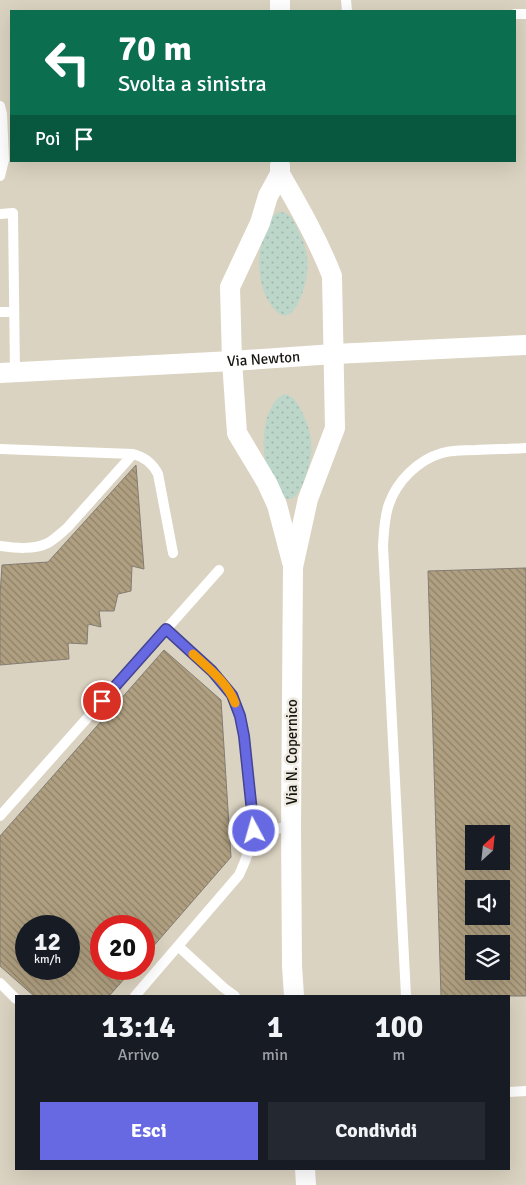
<!DOCTYPE html>
<html lang="it">
<style>
body{margin:0;font-family:Signika,sans-serif;background:#242831;color:#f1f3f6;height:100vh;display:flex;flex-direction:column;font-size:19px;white-space:nowrap}
*{box-sizing:border-box;margin:0}
p{font-size:16px;color:#9ea1a6}
.icon{flex:none;width:28px;height:28px;fill:none;stroke:currentColor;stroke-width:2;stroke-linecap:round;stroke-linejoin:round}
.map{position:relative;flex:1;overflow:hidden}
.drawer{position:absolute;left:15px;top:995px;width:495px;height:175px;display:flex;flex-direction:column;background:#171b24;border-radius:0px;box-shadow:0 5px 20px #0002}
.drawer>*{flex:none}
.top-card{position:absolute;left:10px;top:10px;width:506px;height:152px;border-radius:0px;box-shadow:0 5px 20px #0002;background:#0b6e4f;color:#fff;overflow:hidden}
.needle{width:32px;rotate:27deg}
.controls{position:absolute;left:465px;top:825px;display:grid;gap:10px}
.controls a{display:grid;place-items:center;width:45px;height:45px;border-radius:0px;background:#171b24;box-shadow:0 5px 20px #0002;font-size:25px}
.speed{position:absolute;left:15px;top:915px;display:flex;gap:10px;font-size:25px;font-weight:700;text-align:center}
.speed>*{display:grid;place-content:center;width:65px;height:65px;border-radius:50%;background:#171b24;box-shadow:0 5px 20px #0002;line-height:1}
.speed small{font-size:12px;font-weight:400}
.speed .limit{border:8px solid #d22;background:#fff;color:#111}
.pin{position:absolute;display:grid;place-items:center;width:42px;height:42px;color:#fff;margin:-21px;border:2px solid #fff;border-radius:50%;box-shadow:0 1px 5px #0007}
.me{position:absolute;width:55px;margin:-28px;rotate:354deg;stroke-linejoin:round;filter:drop-shadow(0 0 4px #0008)}
.turn{display:flex;align-items:center;gap:18px;height:105px;padding:0 25px;font-size:22px}
.turn .icon{width:65px;height:65px;stroke-width:2.5}
.turn b{display:block;font-size:35px;line-height:42px}
.then{display:flex;align-items:center;height:48px;padding:0 25px;background:#0003;gap:10px;font-size:19px}
.eta{display:flex;justify-content:space-evenly;align-items:center;height:85px;text-align:center}
.eta b{font-size:30px;font-weight:700;line-height:35px}
.button{display:flex;gap:10px;margin-top:auto;padding:10px 25px}
.button a{flex:1;height:58px;border-radius:0px;background:#6769e2;color:#fff;font-size:20px;font-weight:700;line-height:58px;text-align:center}
.button a+a{background:#242831;color:#f1f3f6}
.map>svg:first-child{display:block}
</style>
<div class="map">
<svg width="526" height="1185" viewBox="0 0 526 1185">
<defs>
<pattern id="grass-dots" width="8" height="8" patternUnits="userSpaceOnUse" patternTransform="scale(1.25)"><rect width="8" height="8" fill="#bcd6c9"/><path d="M2 2h.1M6 6h.1" fill="none" stroke="#a1b7ac" stroke-width="1.8" stroke-linecap="round"/></pattern>
<pattern id="building-back-hatch" width="6" height="6" patternUnits="userSpaceOnUse" patternTransform="scale(1.25)"><rect width="6" height="6" fill="#b0a081"/><path d="M-1 5l2 2M0 0l6 6M5-1l2 2" fill="none" stroke="#8e8168"/></pattern>
</defs>
<rect width="100%" height="100%" fill="#e3ded3"/>
<path fill="#dbd3c1" fill-rule="evenodd" d="M0 0H526V1185H0ZM11 11H515V161H11ZM474 834H501V861H474ZM474 889H501V916H474ZM26 926H69V969H26ZM101 926H144V969H101ZM474 944H501V971H474ZM16 996H509V1169H16Z"/>
<path fill="url(#grass-dots)" d="M278 212C289 211 293 219 297 228 302 237 306 247 307 257 308 266 307 276 305 284 302 296 292 327 276 311 256 290 255 253 267 227 270 221 272 216 278 212Z
M285 394C294 397 297 402 301 410 306 419 309 428 311 439 311 444 312 449 311 454 310 464 301 501 288 499 281 497 278 490 275 485 272 479 269 473 267 467 260 448 263 402 285 394Z"/>
<path fill="url(#building-back-hatch)" stroke="#827d74" fill-rule="evenodd" d="M136 465 144 569 132 566 131 591 118 594 114 611H99L101 627 88 624 87 644 68 643 69 659 0 665V595L2 565 48 562Z
M526 568V996H441L428 571ZM474 834H501V861H474ZM474 889H501V916H474ZM474 944H501V971H474Z
M164 650 221 700 231 857 144 957V926H101V969H133L109 996H34L0 966V836ZM26 926H69V969H26Z"/>
<g fill="none" stroke-linecap="round" stroke-linejoin="round">
<path stroke="#fff" stroke-width="10" d="M346 0 347 11
M515 14H526
M0 106 2 114 4 160 0 176
M0 214 13 213 15 373
M0 312H14
M0 449 133 454C145 457 153 464 158 474L173 553
M0 546C15 548 34 550 48 543 55 539 61 533 67 528L133 454
M166 629 212 671 232 695 240 716 244 736 254 831 291 827
M0 816 219 570
M178 946 224 988 235 996
M0 983 16 999
M135 996 239 875C246 860 251 847 254 831
M406 996 383 546C384 532 384 518 389 504 397 481 418 460 442 453 453 450 465 450 476 450 493 449 509 449 526 448
M509 1092 526 1091"/>
<g stroke="#fff" stroke-width="20">
<path d="M280 0V11"/>
<path d="M280 165V174L268 196 260 223 230 287 232 361 237 433 267 483 277 505 292 562"/>
<path d="M280 174C299 207 318 240 332 276L335 428 308 499 293 567 291 827 292 966 294 996"/>
<path id="s1" d="M0 373 232 361 334 354 526 345"/>
<path d="M305 1169 306 1185"/>
</g>
</g>
<g fill="none" stroke-linecap="round" stroke-linejoin="round">
<g stroke="#434493" stroke-width="12">
<path id="route" d="M102 701 166 629 212 671 232 695 240 716 244 736 254 831"/>
</g>
<use href="#route" stroke="#6769e2" stroke-width="9"/>
<path stroke="#f59e0b" stroke-width="9" d="M193 654C208 668 228 683 235 703"/>
</g>
<g text-anchor="middle" stroke-width="5" stroke-linejoin="round" paint-order="stroke">
<g font-size="15" fill="#181613" stroke="#f0ebe0">
<text dy="5" stroke="none"><textPath href="#s1" startOffset="264">Via Newton</textPath></text>
<text transform="translate(292 752) rotate(-90)" y="5">Via N. Copernico</text>
</g>
</g>
</svg>
<div class="controls">
<a><svg class="needle" viewBox="-14 -14 28 28"><path d="M0-13l5 13h-10z" fill="#e53935"/><path d="M0 13l5-13h-10z" fill="#9ea1a6"/></svg></a>
<a><svg class="icon" aria-label="sound" viewBox="0 0 24 24"><path d="M4 9h4l5-4v14l-5-4H4zM17 9q2 3 0 6"/></svg></a>
<a><svg class="icon" aria-label="layers" viewBox="0 0 24 24"><path d="M12 4l9 5-9 5-9-5zM3 14l9 5 9-5"/></svg></a>
</div>
<div class="speed"><div>12<small>km/h</small></div><div class="limit">20</div></div>
<div class="pin" style="left:102px;top:701px;background:#d93025"><svg class="icon" aria-label="arrive" viewBox="0 0 24 24"><path d="M6 21V4h12l-3 4 3 4H6"/></svg></div>
<svg class="me" style="left:254px;top:831px" viewBox="-20 -20 40 40"><circle r="17" fill="#6769e2" stroke="#fff" stroke-width="3"/><path d="M0-11L8 9 0 5-8 9z" fill="#fff"/></svg>
<div class="top-card">
<div class="turn"><svg class="icon" aria-label="left" viewBox="0 0 24 24"><path d="M17 20v-9H6M10 6l-5 5 5 5"/></svg><div><b>70 m</b>Svolta a sinistra</div></div>
<div class="then">Poi<svg class="icon" aria-label="arrive" viewBox="0 0 24 24"><path d="M6 21V4h12l-3 4 3 4H6"/></svg></div>
</div>
<section class="drawer">
<div class="eta">
<div><b>13:14</b><p>Arrivo</p></div>
<div><b>1</b><p>min</p></div>
<div><b>100</b><p>m</p></div>
</div>
<div class="button"><a>Esci</a><a>Condividi</a></div>
</section>
</div>
